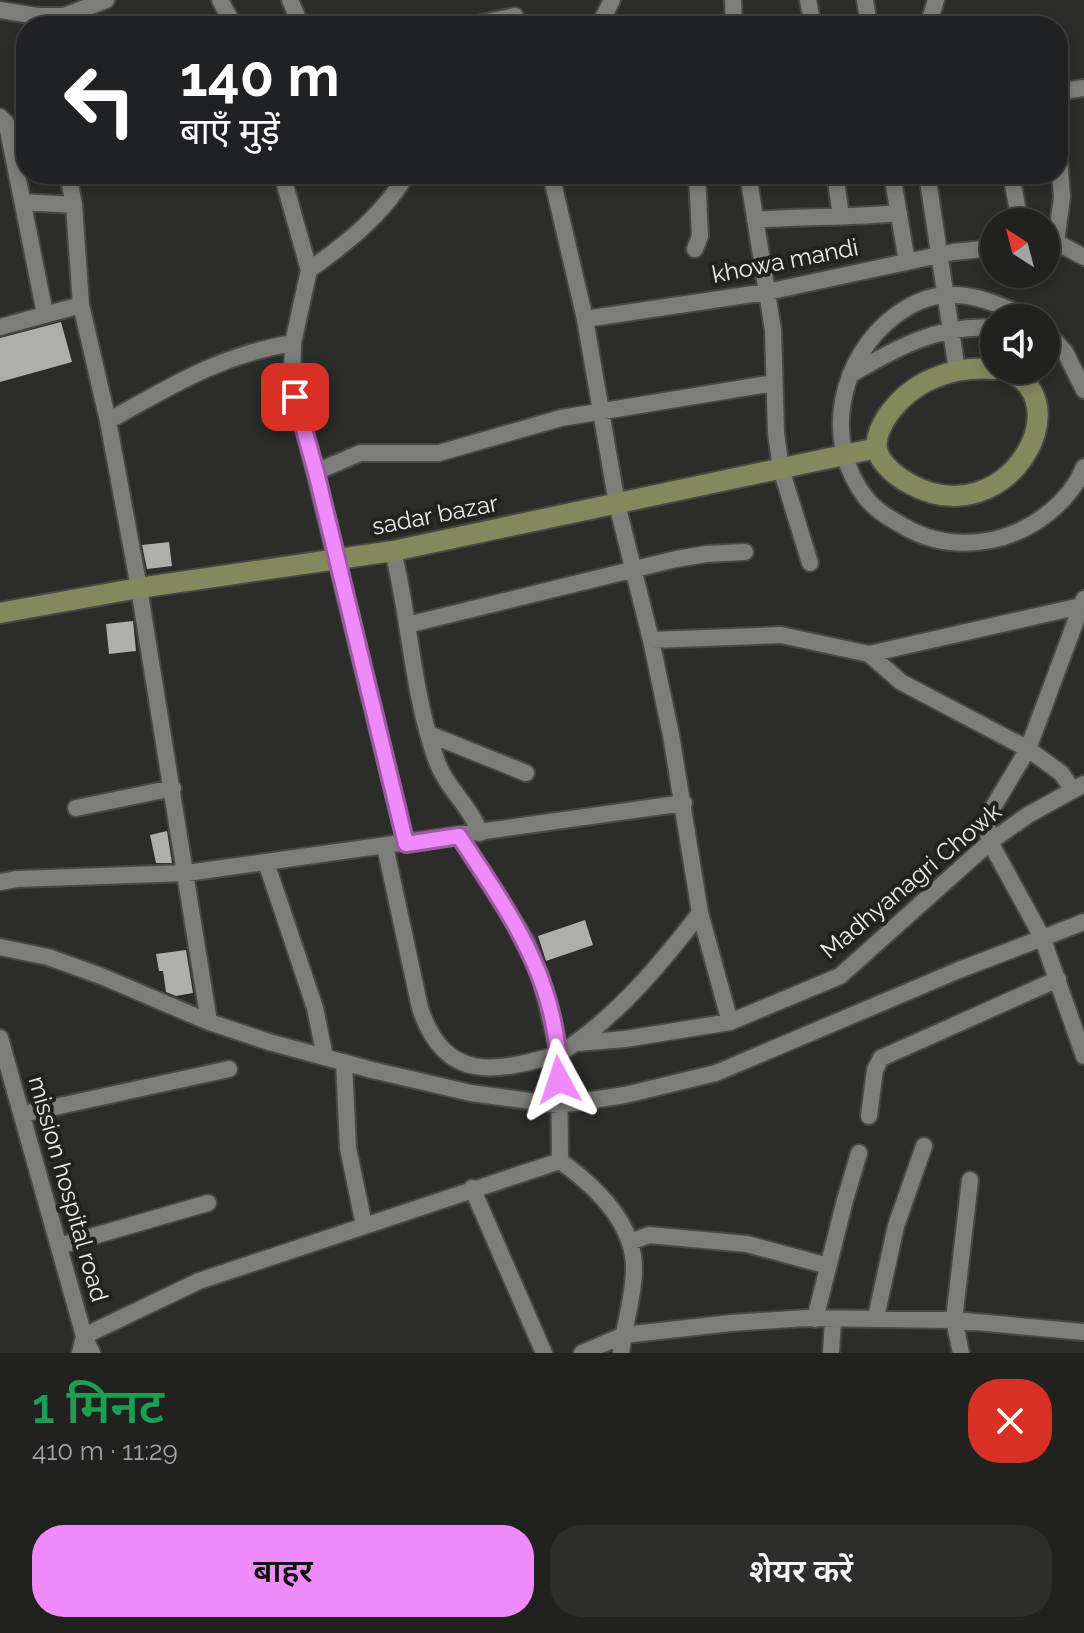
<!DOCTYPE html>
<html lang="hi">
<meta charset="utf-8">
<style>
body{margin:0;font-family:Raleway,"Noto Sans Devanagari",sans-serif;background:#2d2e2c;color:#f1f3f6;height:100vh;display:flex;flex-direction:column;font-size:30px;white-space:nowrap}
*{box-sizing:border-box;margin:0}
p{font-size:26px;color:#a2a3a4}
.icon{flex:none;width:44px;height:44px;fill:none;stroke:currentColor;stroke-width:2;stroke-linecap:round;stroke-linejoin:round}
.map{position:relative;height:1353px;overflow:hidden}
.panel{display:flex;flex-direction:column;background:#21211f;flex:1}
.panel>*{flex:none}
.top-card{position:absolute;left:16px;top:16px;width:1052px;height:168px;border-radius:32px;box-shadow:0 4px 12px #0003,0 0 0 2px #3e3e3d;background:#202124;color:#fff;overflow:hidden}
.needle{width:52px;rotate:324deg}
.buttons{position:absolute;left:980px;top:208px;display:grid;gap:16px}
.buttons a{display:grid;place-items:center;width:80px;height:80px;border-radius:50%;background:#21211f;box-shadow:0 4px 12px #0003,0 0 0 2px #3e3e3d;font-size:40px}
.pin{position:absolute;display:grid;place-items:center;width:68px;height:68px;color:#fff;margin:-34px;border-radius:16px;box-shadow:0 4px 12px #0006}
.me{position:absolute;width:88px;margin:-44px;rotate:355deg;stroke-linejoin:round;filter:drop-shadow(0 0 6px #0008)}
.turn{display:flex;align-items:center;gap:28px;height:168px;padding:0 32px;font-size:36px}
.turn .icon{width:104px;height:104px;stroke-width:2.5}
.turn b{display:block;font-size:56px;line-height:68px}
.round{display:grid;place-items:center;flex:none;width:84px;height:84px;border-radius:32px;background:#2d2e2c}
.summary{display:flex;align-items:center;justify-content:space-between;height:136px;padding:0 32px}
h1{font-size:48px;font-weight:600;line-height:60px;color:#1e9e55}
.action{display:flex;gap:16px;margin-top:auto;padding:16px 32px}
.action a{flex:1;height:92px;border-radius:32px;background:#ee8bf8;color:#111;font-size:32px;font-weight:600;line-height:92px;text-align:center}
.action a+a{background:#2d2e2c;color:#f1f3f6}
.map>svg:first-child{display:block}
</style>
<div class="map">
<svg width="1084" height="1353" viewBox="0 0 1084 1353">
<rect width="100%" height="100%" fill="#2c2c29"/>
<path fill="#aeafab" d="M61 322 72 362 0 382V338Z
M169 542 172 566 147 569 142 545Z
M133 621 136 651 109 654 106 624Z
M167 831 172 863H156L150 835Z
M585 920 593 945 546 961 538 936Z
M186 950 193 993 176 996 166 992 163 971H159L156 954Z"/>
<g fill="none" stroke-linecap="round" stroke-linejoin="round">
<g stroke="#484945" stroke-width="20">
<path id="minor" d="M220 0 234 26
M290 0 301 26
M733 0 734 26
M808 0 813 26
M865 0 869 26
M0 10 37 16H64L106 0
M468 26 515 16
M599 26 612 0
M928 26 936 0
M1058 92 1084 88
M0 117 6 123 8 130 45 314
M68 174 74 205 81 305 108 421 139 588 209 1022
M282 174 309 270 293 343 292 379 406 844
M551 174 585 319 617 504 651 640 671 735 700 913 730 1022
M748 174 773 330 776 433 781 469 810 563
M835 174 841 217
M892 174 907 262
M927 174 957 370
M1011 174 1020 222
M23 202 74 205
M755 220C803 216 851 218 899 213
M1056 242 1062 197 1058 143
M1046 243 1056 242 1084 257
M695 249 700 236 697 174
M309 270C347 243 383 215 407 174
M1028 318C1003 306 974 293 946 295 928 296 911 304 896 315 840 356 821 441 866 498 876 511 891 519 905 527 933 543 961 546 992 540 1030 532 1069 504 1084 467
M585 319 767 292 953 252 994 248
M0 327 81 305
M1046 331 1065 352 1084 390
M850 375C896 348 939 324 994 328
M108 421C171 386 220 355 293 343
M316 472 360 453H439L561 418 774 383
M393 551C410 619 412 692 436 759 445 787 470 805 480 833
M1084 599 1028 749 992 809 987 829 990 842 1042 937 1084 1056
M407 625 676 559 706 554 745 552
M651 640 781 635 869 654 901 682 1028 749 1061 773 1073 790
M869 654 1081 606
M429 734 526 773
M76 808 173 788
M385 846 420 1008C445 1084 496 1072 559 1054L541 979 526 941 459 836
M266 862 315 1008 325 1057
M0 882 17 879 187 873 684 803
M0 947 48 957 101 976 209 1022 269 1042 372 1070 471 1093 559 1105 625 1095 716 1073 959 970 1084 922
M0 1038 84 1336 92 1353
M577 1043 625 1039 730 1022 840 976 990 842 1028 815 1084 784
M344 1062 348 1148 364 1225
M23 1114 229 1069
M869 1116 875 1070 881 1058 1058 979
M560 1161 559 1054C615 1019 660 965 700 913
M560 1161C595 1186 636 1225 634 1272 633 1299 624 1326 621 1353
M472 1188 544 1353
M630 1242 649 1235 747 1244 828 1266
M59 1246 208 1203
M876 1317 896 1226 924 1146
M815 1319 845 1200 859 1153
M80 1353 84 1336 199 1281 560 1161
M582 1353 624 1335 731 1323 806 1318 954 1320 1084 1332
M831 1353 833 1320
M961 1353 954 1320 970 1180"/>
</g>
<g stroke="#484945" stroke-width="24">
<path id="major" d="M994 369C952 366 913 380 888 415 882 424 875 438 877 449 880 464 897 477 910 484 1007 537 1084 398 1005 370
M0 613 139 588 393 551 877 448"/>
</g>
<use href="#minor" stroke="#7d7e7a" stroke-width="16"/>
<use href="#major" stroke="#83885d" stroke-width="20"/>
</g>
<g fill="none" stroke-linecap="round" stroke-linejoin="round">
<g stroke="#9b5aa1" stroke-width="20">
<path id="route" d="M295 397 316 472 406 844 459 836C510 914 560 982 559 1080"/>
</g>
<use href="#route" stroke="#ee8bf8" stroke-width="14"/>
</g>
<g text-anchor="middle" stroke-width="8" stroke-linejoin="round" paint-order="stroke">
<g font-size="24" fill="#ecedea" stroke="#22221f">
<text transform="translate(785 261) rotate(-11)" y="8">khowa mandi</text>
<text transform="translate(435 515) rotate(-11)" y="8">sadar bazar</text>
<text transform="translate(911 881) rotate(-40)" y="8">Madhyanagri Chowk</text>
<text transform="translate(68 1189) rotate(74)" y="8">mission hospital road</text>
</g>
</g>
</svg>
<div class="buttons">
<a><svg class="needle" viewBox="-14 -14 28 28"><path d="M0-13l5 13h-10z" fill="#e53935"/><path d="M0 13l5-13h-10z" fill="#a2a3a4"/></svg></a>
<a><svg class="icon" aria-label="sound" viewBox="0 0 24 24"><path d="M4 9h4l5-4v14l-5-4H4zM17 9q2 3 0 6"/></svg></a>
</div>
<div class="pin" style="left:295px;top:397px;background:#d93025"><svg class="icon" aria-label="arrive" viewBox="0 0 24 24"><path d="M6 21V4h12l-3 4 3 4H6"/></svg></div>
<svg class="me" style="left:559px;top:1080px" viewBox="-20 -20 40 40"><path d="M0-17L14 15 0 8-14 15z" fill="#ee8bf8" stroke="#fff" stroke-width="4"/></svg>
<div class="top-card">
<div class="turn"><svg class="icon" aria-label="left" viewBox="0 0 24 24"><path d="M17 20v-9H6M10 6l-5 5 5 5"/></svg><div><b>140 m</b>बाएँ मुड़ें</div></div>
</div>
</div>
<section class="panel">
<div class="summary"><div><h1>1 मिनट</h1><p>410 m · 11:29</p></div><a class="round" style="background:#d93025;color:#fff"><svg class="icon" aria-label="close" viewBox="0 0 24 24"><path d="M6 6l12 12M18 6L6 18"/></svg></a></div>
<div class="action"><a>बाहर</a><a>शेयर करें</a></div>
</section>
